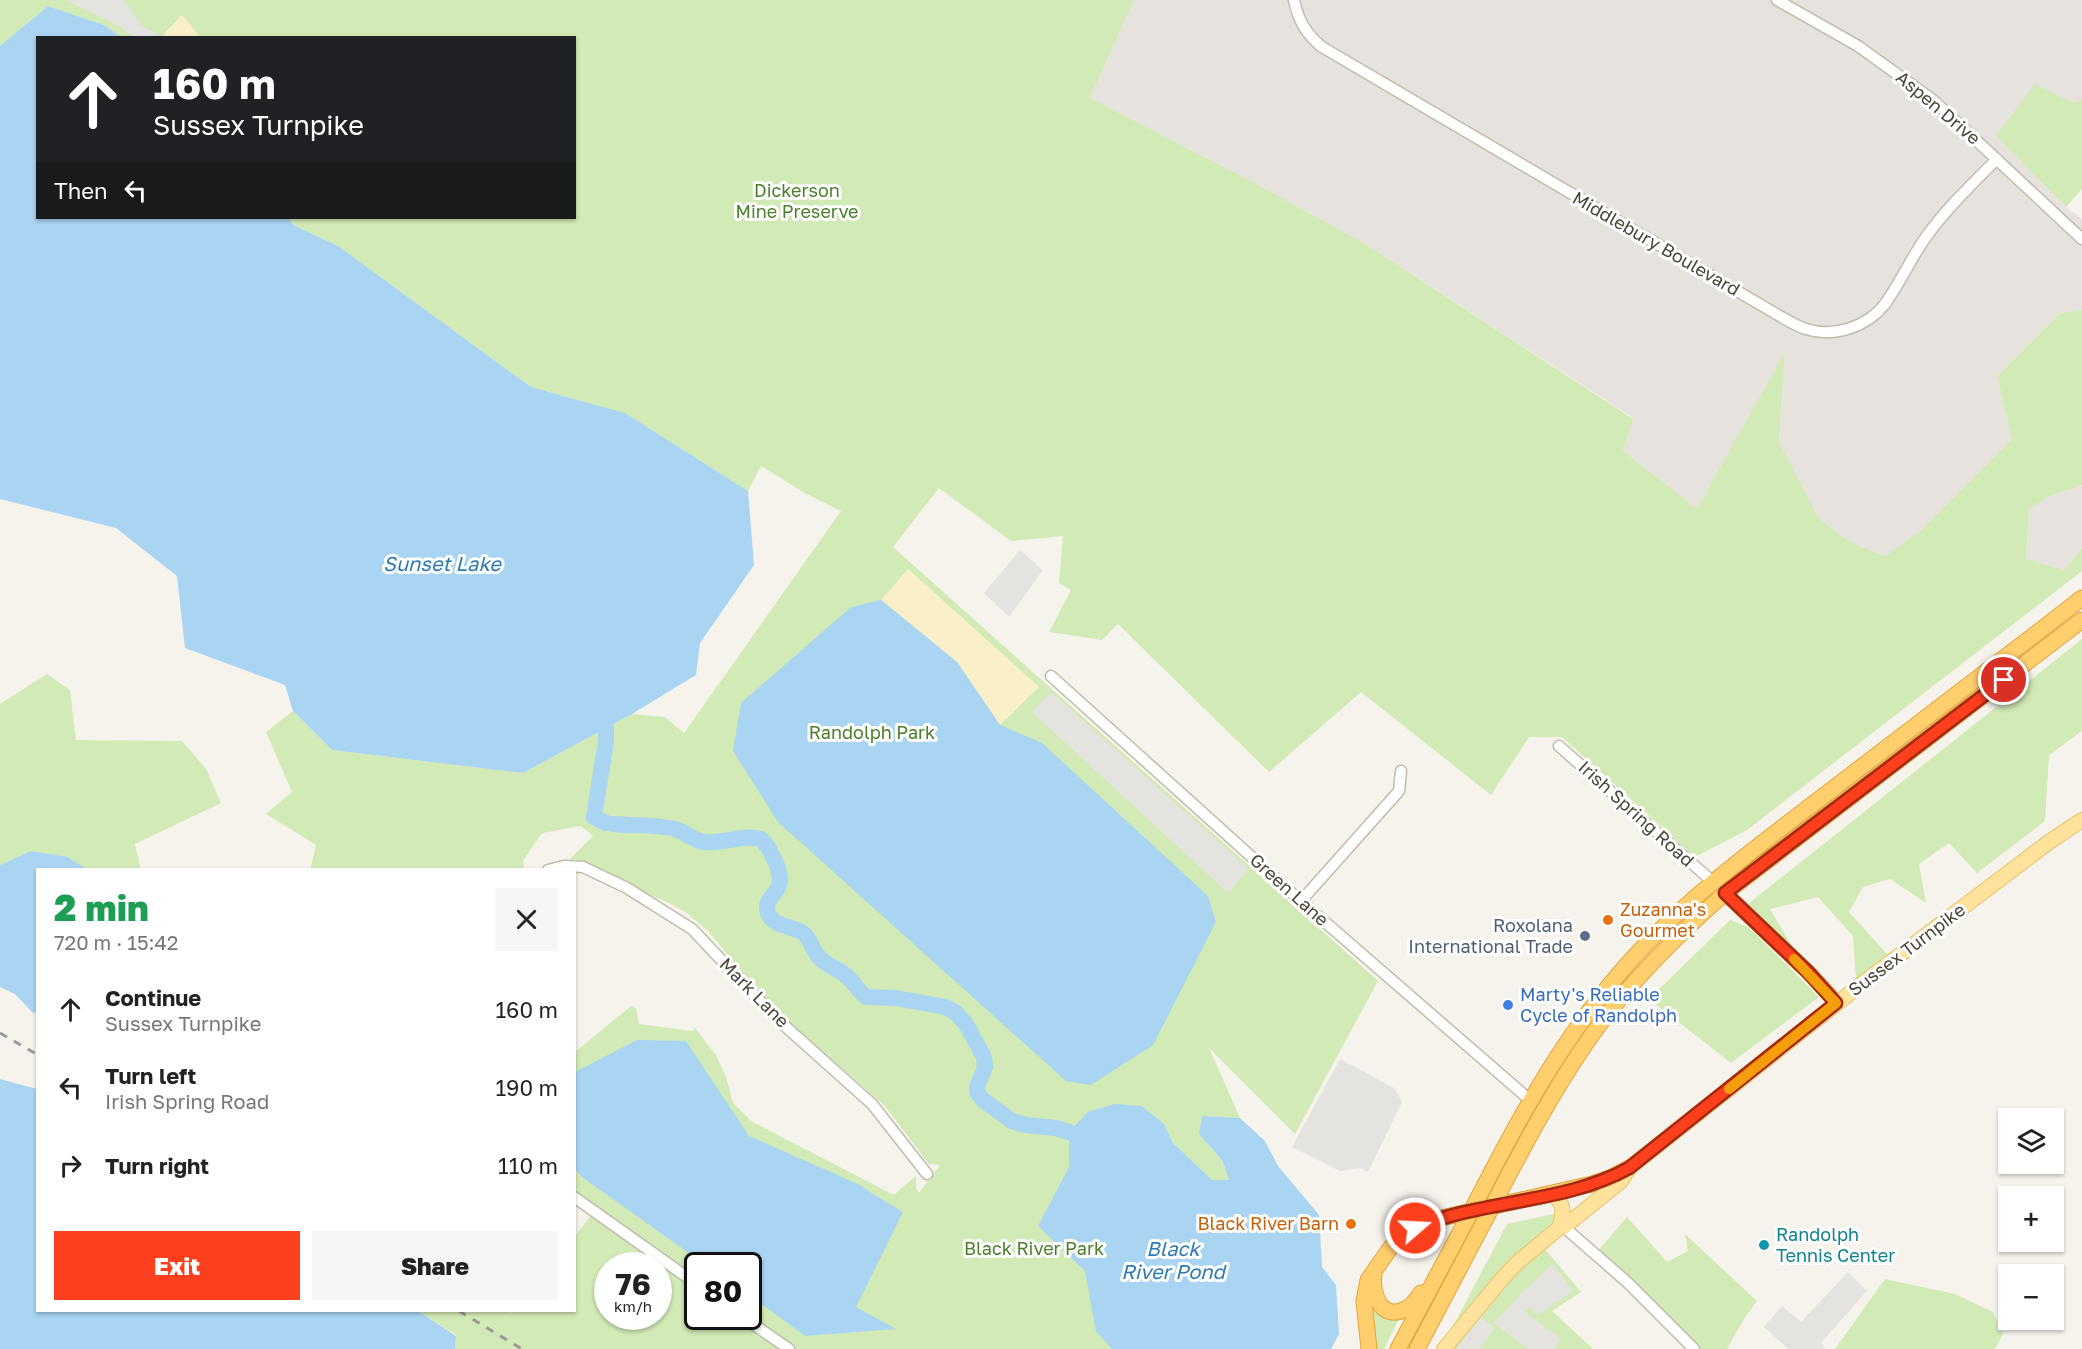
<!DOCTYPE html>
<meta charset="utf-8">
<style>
body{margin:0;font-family:"Golos Text",sans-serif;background:#f6f6f6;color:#222;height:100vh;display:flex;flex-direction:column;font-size:22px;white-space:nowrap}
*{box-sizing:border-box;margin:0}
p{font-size:20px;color:#767676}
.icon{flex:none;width:33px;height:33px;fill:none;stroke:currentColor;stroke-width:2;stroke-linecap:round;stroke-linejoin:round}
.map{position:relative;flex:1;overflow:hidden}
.drawer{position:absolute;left:36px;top:868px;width:540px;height:444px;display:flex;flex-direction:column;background:#fff;border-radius:0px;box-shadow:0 2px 4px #0004}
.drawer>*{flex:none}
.hud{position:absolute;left:36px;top:36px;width:540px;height:183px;border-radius:0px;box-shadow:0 2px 4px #0004;background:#202124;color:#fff;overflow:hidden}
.fabs{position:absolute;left:1998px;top:1108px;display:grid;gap:12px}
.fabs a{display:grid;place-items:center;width:66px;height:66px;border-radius:0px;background:#fff;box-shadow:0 2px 4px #0004;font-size:30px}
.speed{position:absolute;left:594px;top:1252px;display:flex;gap:12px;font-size:30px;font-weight:700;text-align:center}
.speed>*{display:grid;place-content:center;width:78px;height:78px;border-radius:50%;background:#fff;box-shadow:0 2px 4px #0004;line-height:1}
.speed small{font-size:15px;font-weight:400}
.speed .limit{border:3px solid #111;border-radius:9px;background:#fff;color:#111}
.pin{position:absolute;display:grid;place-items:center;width:51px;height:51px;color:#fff;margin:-26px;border:3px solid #fff;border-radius:50%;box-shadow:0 2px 6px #0007}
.me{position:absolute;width:66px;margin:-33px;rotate:71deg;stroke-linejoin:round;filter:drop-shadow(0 0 4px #0008)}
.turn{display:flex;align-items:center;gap:21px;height:126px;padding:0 18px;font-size:27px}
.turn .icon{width:78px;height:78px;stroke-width:2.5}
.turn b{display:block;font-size:42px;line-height:51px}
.then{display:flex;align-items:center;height:57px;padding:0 18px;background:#0003;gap:12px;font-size:22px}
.round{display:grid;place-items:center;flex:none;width:63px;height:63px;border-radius:0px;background:#f6f6f6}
.head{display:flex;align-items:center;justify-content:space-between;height:102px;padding:0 18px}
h1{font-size:36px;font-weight:800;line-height:45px;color:#1e9e55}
.button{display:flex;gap:12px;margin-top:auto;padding:12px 18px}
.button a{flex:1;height:69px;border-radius:0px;background:#fc3f1d;color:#fff;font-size:24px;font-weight:800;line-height:69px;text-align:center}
.button a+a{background:#f6f6f6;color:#222}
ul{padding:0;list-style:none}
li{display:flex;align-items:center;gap:18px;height:78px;padding:0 18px}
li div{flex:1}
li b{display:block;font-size:22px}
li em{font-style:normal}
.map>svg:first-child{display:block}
</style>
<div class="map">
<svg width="2082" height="1349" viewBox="0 0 2082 1349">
<rect width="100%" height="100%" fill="#f6f3ec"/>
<path fill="#e6e2dd" d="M1134 0H2082V100L1996 136 2066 207 2082 219V310L2060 313 1997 376 2012 439 1919 532 1885 556 1850 542 1818 519 1779 442 1785 353 1697 510 1623 451 1633 418 1367 245 1253 182 1090 98Z
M2082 485V548L2064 570 2026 559 2029 509 2048 497Z"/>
<path fill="#d2eab5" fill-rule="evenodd" d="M0 0H1134L1090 98 1253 182 1367 245 1633 419 1623 451 1697 509 1785 352 1779 442 1819 519 1850 542 1885 556 1919 532 2012 439 1997 376 2060 313 2082 310V485L2048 497 2029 509 2026 559 2064 570 2082 548V571L1747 830 1695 857 1562 737H1529L1491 795 1361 692 1269 772 1118 624 1102 640 1049 632 1071 590 1059 583 1063 536 1011 541 939 488 893 547 1378 981 1295 1134 1209 1048 1240 1118 1203 1116 1199 1134 1222 1160 1229 1181 1212 1180 1173 1143 1164 1124 1142 1106 1276 1349H795L792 1347 790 1349H455L456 1335 418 1311H508L512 1313 514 1311H574L575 1236 596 1209 575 1193V1052L631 1006 636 1008 639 1024 692 1031 695 1028 716 1055 726 1077 733 1103 751 1121 892 1194H895L916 1176V1188L919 1193 940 1165 929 1164 884 1105 763 999 709 932 687 913 667 902 568 861 593 836 581 826 542 833 523 861 524 870H310L316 845 266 814 292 792 266 732 293 711 332 750 523 773 632 714 665 717 684 733 841 511 805 493 761 466 748 491 625 413 531 387 338 246 293 225 289 218H574V38L200 37 182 16 162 37H121L104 25 48 6 0 46ZM608 1266H658V1317H608ZM698 1266H748V1317H698Z
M2035 84 2073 103 2082 100V189L2066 207 1996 136Z
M2082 639V731L2049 755 2045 821 1977 873 1949 843 1919 864 1926 903 1890 879 1863 887 1849 912 1887 954 1856 979 1853 936 1818 897 1770 909 1796 953 1757 917 1748 904Z
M47 674 70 690 76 740 182 741 206 769 221 803 135 844 141 870H88L68 857 30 851 0 865V704Z
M1730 920 1748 927 1819 997 1731 1063 1649 999Z
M1581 1208 1540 1243 1581 1292 1552 1311 1593 1349H1441L1507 1224Z
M1627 1217 1667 1262 1688 1251 1685 1234 1757 1301 1744 1319 1727 1349H1700L1597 1252Z
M1885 1279 1955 1294 1993 1312 2003 1334 1995 1349H1835Z
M1369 1298 1399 1319 1384 1349H1374Z"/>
<path fill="#f9efc9" d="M182 15 200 37 162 38V36Z
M908 569 1039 687 1000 725 957 662 881 600Z"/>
<path fill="#e5e3e0" d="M66 0H124L141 25 162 37H133L119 26Z
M1020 550 1043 570 1009 617 984 593Z
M1051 692 1249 869 1228 893 1032 712Z
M1340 1059 1394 1088 1402 1102 1368 1172 1360 1168 1340 1171 1292 1147Z
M1553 1264 1573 1291 1537 1315 1530 1307 1524 1311 1561 1339 1554 1349H1528L1494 1323 1524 1291Z
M1848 1272 1867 1291 1821 1343 1826 1349H1788L1764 1327 1782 1306 1801 1322Z
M1481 1317 1495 1328 1480 1349H1456Z"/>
<path fill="#a9d4f2" d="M48 6 104 25 121 37 38 38V218H289L293 225 338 246 531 387 625 413 748 491 754 565 700 643 696 675 632 714 523 773 332 750 293 711 285 685 185 648 177 576 116 528 0 499V46Z
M881 600 957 662 1000 725 1042 743 1208 896 1216 922 1153 1045 1091 1085 1066 1081 778 822 733 751 741 703 851 607Z
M30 851 68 857 88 870H38V1012L33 1013 15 994 0 987V865Z
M637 1040 686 1041 749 1136 860 1185 873 1194 903 1212 856 1307 896 1329 805 1336 749 1295 748 1266H707L582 1177 575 1169V1072Z
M0 1079 37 1089 38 1311H418L456 1336 455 1349H0Z
M1114 1104 1142 1106 1164 1124 1173 1143 1212 1180H1229L1222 1160 1199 1134 1202 1116 1240 1118 1265 1141 1278 1166 1319 1215 1322 1267 1336 1285 1339 1334 1331 1349H1112L1096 1331 1085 1271 1038 1226 1069 1167V1132L1088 1112Z"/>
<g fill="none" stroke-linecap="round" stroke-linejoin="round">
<path stroke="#a9d4f2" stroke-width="16" d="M606 728V741L594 817 606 823
M613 824C634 826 655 824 675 829 686 832 693 841 705 842 724 844 742 834 761 839 770 848 783 872 779 885 776 896 763 900 768 913 774 928 792 925 803 933 811 939 812 949 818 956 825 965 835 967 844 974 853 980 858 991 866 997L896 998 945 1007 955 1012 966 1024 984 1057 985 1067 977 1087V1092L983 1100 1012 1121 1025 1125 1056 1128 1069 1132"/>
<g stroke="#c2bbae" stroke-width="13">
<path id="minor" d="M1294 0C1298 20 1306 34 1322 47L1778 315C1787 320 1796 326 1806 329 1834 338 1867 327 1885 304 1900 283 1911 258 1926 237 1946 209 1972 184 1997 159
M1777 0 1858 46 1933 100 2082 239
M1051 676 1295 896 1530 1100
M1559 746 1713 882
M548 870 564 866 583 867 627 888 692 929 777 1019 872 1104 927 1174
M1301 901 1399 791 1401 771
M574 1197 698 1285
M1564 1227 1627 1282 1694 1349
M743 1317 789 1349"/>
</g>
<g stroke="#e6c16a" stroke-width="16">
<path id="major" d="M1725 893 1809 973 1837 1003
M1552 1194C1565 1203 1564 1214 1559 1228
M1444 1349 1501 1280 1518 1262 1559 1228 1564 1227 1621 1181 1629 1168 1864 982 2049 842 2082 820"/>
</g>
<g stroke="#e0a43c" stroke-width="17">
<path id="highway" d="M1497 1197C1529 1136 1561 1076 1602 1021 1638 974 1681 932 1725 893L2082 620
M1476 1202C1517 1122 1559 1044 1618 975 1677 905 1753 850 1826 794 1911 729 1997 664 2082 598
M1374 1275C1371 1295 1383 1323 1407 1308 1413 1305 1417 1298 1421 1293
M1369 1349 1364 1301 1368 1280 1391 1247 1408 1232 1437 1219 1592 1184 1612 1177 1629 1168
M1398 1349 1466 1221
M1417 1349 1487 1216"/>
</g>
<use href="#minor" stroke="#fff" stroke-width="10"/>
<use href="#major" stroke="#ffe39c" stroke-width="14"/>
<use href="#highway" stroke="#ffcf6e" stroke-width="15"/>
<path stroke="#9a9a9a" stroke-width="3" stroke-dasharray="8 8" stroke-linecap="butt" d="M0 1033 38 1055
M459 1311 522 1349"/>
<g stroke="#e0a43c" stroke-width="17" stroke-linecap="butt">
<path id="highway-bridge" d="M1487 1216 1497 1197
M1466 1221 1476 1202"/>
</g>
<use href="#highway-bridge" stroke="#ffcf6e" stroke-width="15"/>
</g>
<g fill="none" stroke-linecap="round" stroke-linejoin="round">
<g stroke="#a42913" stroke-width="15">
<path id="route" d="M1415 1228C1483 1199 1564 1204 1629 1168L1836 1003 1809 973 1725 893 2004 680"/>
</g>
<use href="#route" stroke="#fc3f1d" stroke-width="10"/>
<path stroke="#f59e0b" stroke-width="10" d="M1729 1089 1836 1003 1794 959"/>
</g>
<g fill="#e8710a" stroke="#fff" stroke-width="2">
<circle cx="1608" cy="920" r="6"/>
<circle cx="1351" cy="1224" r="6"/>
</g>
<circle fill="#5c6f8a" stroke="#fff" stroke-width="2" cx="1585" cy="936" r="6"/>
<circle fill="#3f7fe0" stroke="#fff" stroke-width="2" cx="1508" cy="1005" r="6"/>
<circle fill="#0f9aa8" stroke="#fff" stroke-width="2" cx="1764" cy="1245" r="6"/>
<g text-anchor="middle" stroke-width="6" stroke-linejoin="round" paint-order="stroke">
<g font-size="18" fill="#4b4439" stroke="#fff">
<text transform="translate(1938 108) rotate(40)" y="6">Aspen Drive</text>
<text transform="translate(1656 244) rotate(30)" y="6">Middlebury Boulevard</text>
<text transform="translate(1636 814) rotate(42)" y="6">Irish Spring Road</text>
<text transform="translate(1289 890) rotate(42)" y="6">Green Lane</text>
<text transform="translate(1907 950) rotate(-37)" y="6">Sussex Turnpike</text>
<text transform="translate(754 993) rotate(45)" y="6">Mark Lane</text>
</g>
<g font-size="18" fill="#4a7f2a" stroke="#fff">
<text x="797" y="197">Dickerson<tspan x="797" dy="21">Mine Preserve</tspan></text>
<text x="872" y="739">Randolph Park</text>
<text x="1034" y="1255">Black River Park</text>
</g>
<g font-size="18" fill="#c56008" stroke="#fff" text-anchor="start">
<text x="1620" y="916">Zuzanna's<tspan x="1620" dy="21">Gourmet</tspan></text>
<text x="1339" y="1230" text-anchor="end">Black River Barn</text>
</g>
<g font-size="18" fill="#4e5e75" stroke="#fff" text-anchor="end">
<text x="1573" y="932">Roxolana<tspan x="1573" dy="21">International Trade</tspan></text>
</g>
<g font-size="18" fill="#366cbe" stroke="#fff" text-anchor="start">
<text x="1520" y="1001">Marty's Reliable<tspan x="1520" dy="21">Cycle of Randolph</tspan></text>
</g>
<g font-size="18" fill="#0d838f" stroke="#fff" text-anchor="start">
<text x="1776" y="1241">Randolph<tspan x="1776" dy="21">Tennis Center</tspan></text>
</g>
<g font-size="20" font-style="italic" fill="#2e7ab2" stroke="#fff">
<text x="442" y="571">Sunset Lake</text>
<text x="1173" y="1256">Black<tspan x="1173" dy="23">River Pond</tspan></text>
</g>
</g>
</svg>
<div class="fabs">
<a><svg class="icon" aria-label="layers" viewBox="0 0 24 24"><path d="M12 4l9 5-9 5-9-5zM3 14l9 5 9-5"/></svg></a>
<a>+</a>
<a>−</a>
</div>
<div class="speed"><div>76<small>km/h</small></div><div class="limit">80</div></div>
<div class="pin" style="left:2004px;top:680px;background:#d93025"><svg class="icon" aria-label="arrive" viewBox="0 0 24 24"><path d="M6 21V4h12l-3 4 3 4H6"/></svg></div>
<svg class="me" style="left:1415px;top:1228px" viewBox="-20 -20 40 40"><circle r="17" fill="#fc3f1d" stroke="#fff" stroke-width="3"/><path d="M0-11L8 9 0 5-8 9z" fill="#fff"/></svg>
<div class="hud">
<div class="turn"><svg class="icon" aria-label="ahead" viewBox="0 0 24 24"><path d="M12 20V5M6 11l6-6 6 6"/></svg><div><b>160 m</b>Sussex Turnpike</div></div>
<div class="then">Then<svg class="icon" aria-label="left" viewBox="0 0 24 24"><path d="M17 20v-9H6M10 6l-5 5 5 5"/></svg></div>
</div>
<section class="drawer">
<div class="head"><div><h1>2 min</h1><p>720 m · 15:42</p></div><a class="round"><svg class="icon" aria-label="close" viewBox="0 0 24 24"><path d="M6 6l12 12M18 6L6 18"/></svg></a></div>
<ul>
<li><svg class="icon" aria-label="ahead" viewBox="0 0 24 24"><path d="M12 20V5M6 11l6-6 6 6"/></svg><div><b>Continue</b><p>Sussex Turnpike</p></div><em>160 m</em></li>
<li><svg class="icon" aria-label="left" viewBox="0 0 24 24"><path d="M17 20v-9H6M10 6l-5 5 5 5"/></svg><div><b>Turn left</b><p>Irish Spring Road</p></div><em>190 m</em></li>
<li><svg class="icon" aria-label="right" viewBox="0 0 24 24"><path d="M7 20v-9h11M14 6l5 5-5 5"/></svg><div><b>Turn right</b></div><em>110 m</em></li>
</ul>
<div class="button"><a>Exit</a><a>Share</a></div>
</section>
</div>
